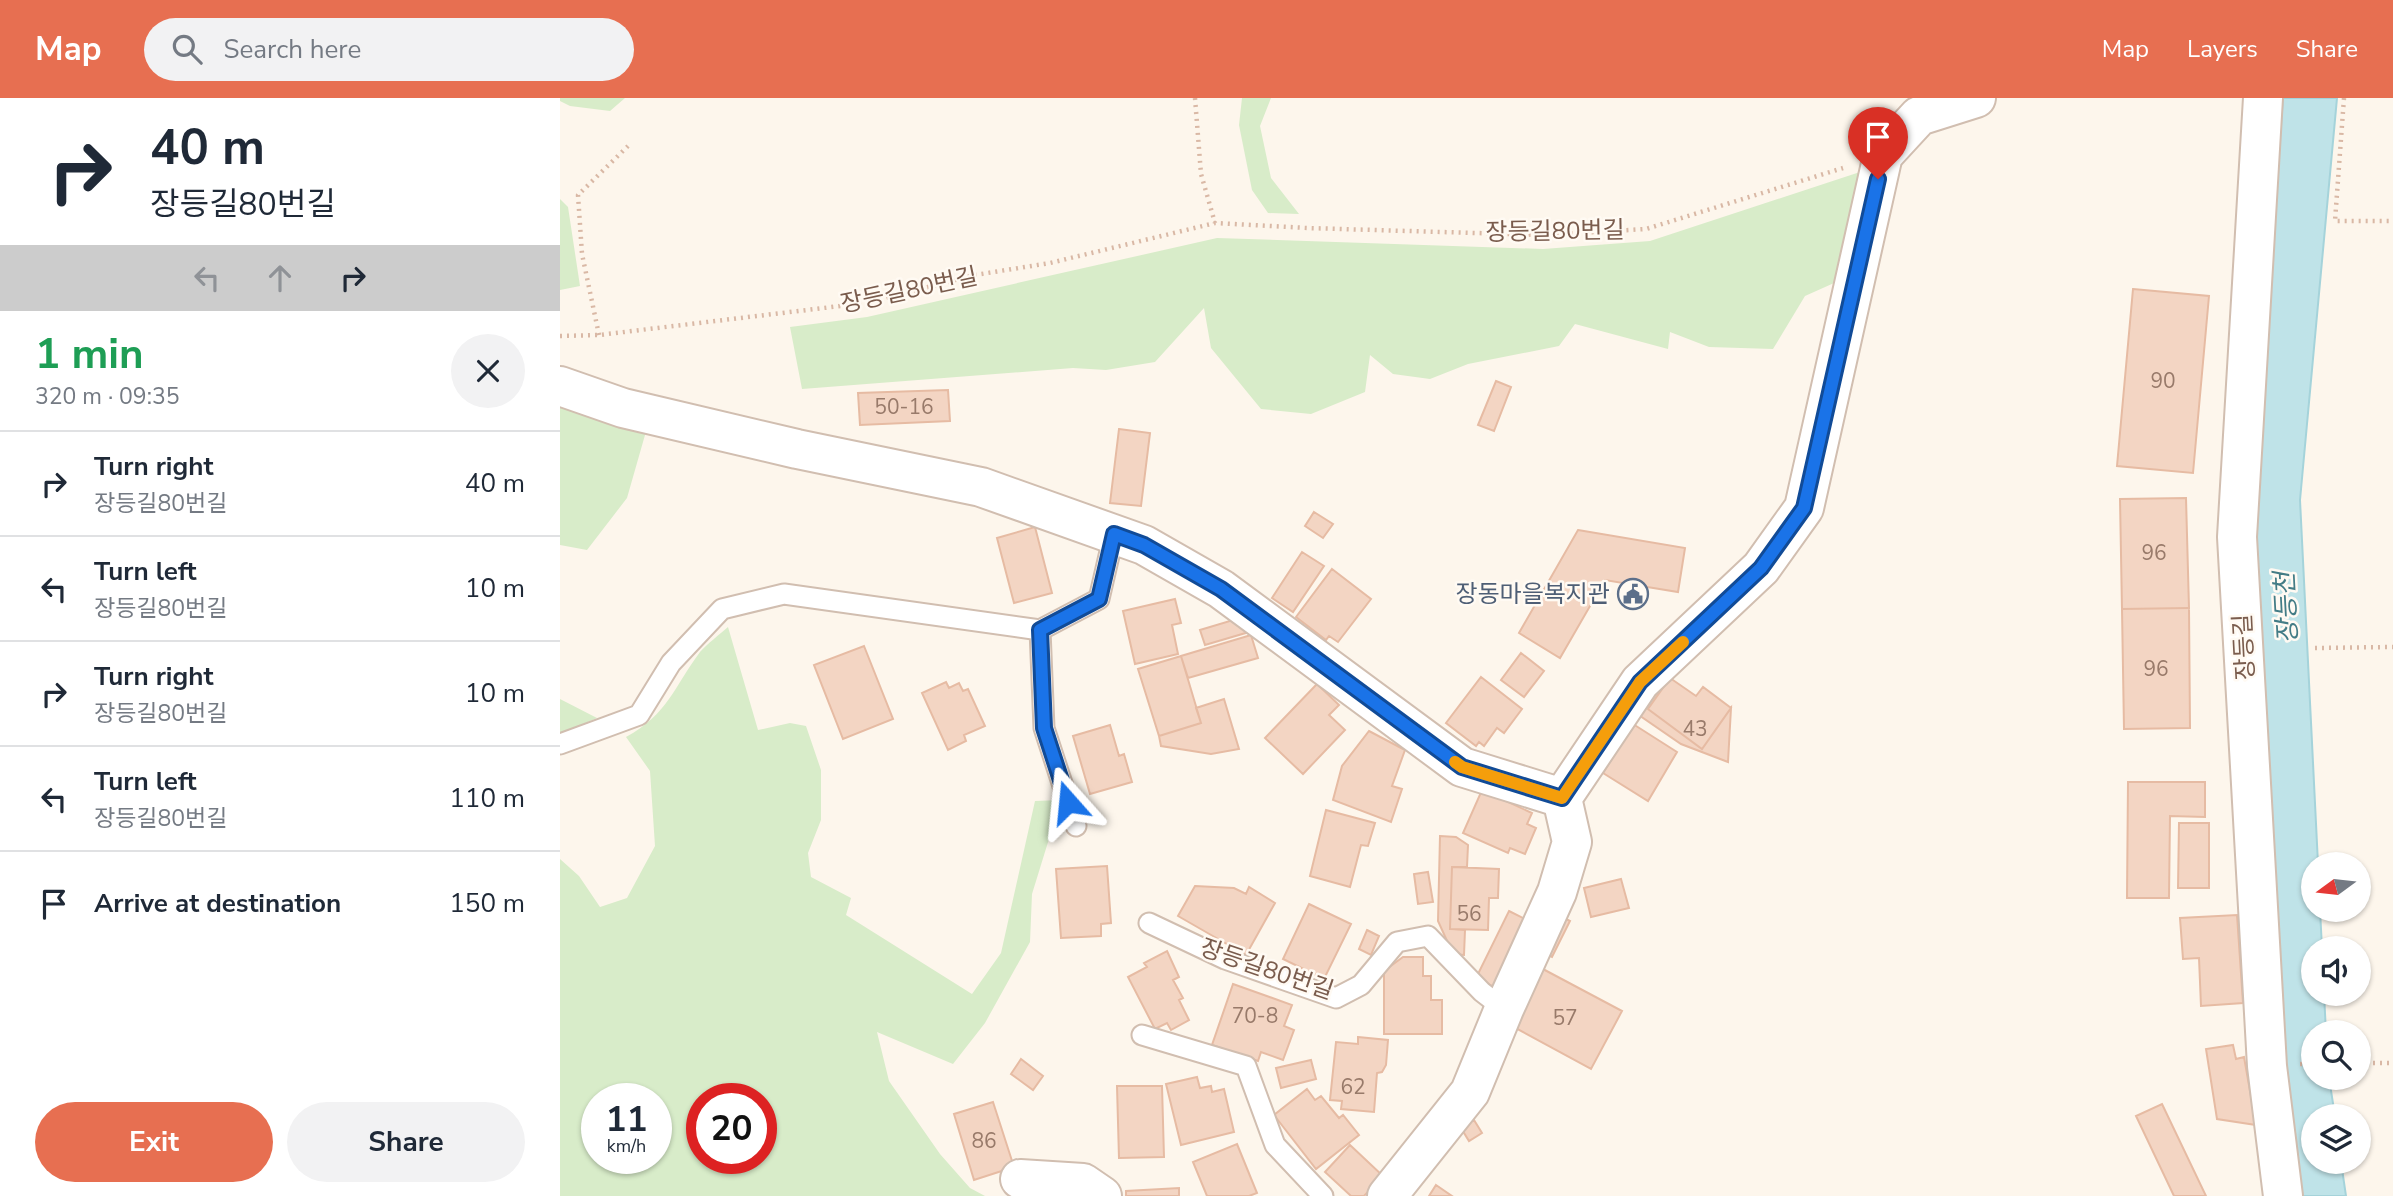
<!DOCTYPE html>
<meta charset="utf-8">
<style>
body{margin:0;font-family:"Nunito Sans","Noto Sans KR",sans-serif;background:#f2f2f3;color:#1f2937;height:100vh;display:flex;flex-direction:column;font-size:26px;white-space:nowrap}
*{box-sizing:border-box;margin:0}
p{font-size:23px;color:#747a83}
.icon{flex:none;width:38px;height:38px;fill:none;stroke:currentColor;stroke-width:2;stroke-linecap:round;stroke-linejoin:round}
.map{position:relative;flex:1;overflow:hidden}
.details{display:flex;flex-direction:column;background:#fff;width:560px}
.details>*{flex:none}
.banner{background:#fff;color:#1f2937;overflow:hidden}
.needle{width:46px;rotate:255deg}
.fabs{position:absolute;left:1741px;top:754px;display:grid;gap:14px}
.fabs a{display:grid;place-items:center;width:70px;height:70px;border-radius:50%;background:#fff;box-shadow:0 2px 5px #0004;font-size:35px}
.speed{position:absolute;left:21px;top:985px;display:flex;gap:14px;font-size:35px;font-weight:700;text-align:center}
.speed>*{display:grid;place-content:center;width:91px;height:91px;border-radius:50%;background:#fff;box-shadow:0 2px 5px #0004;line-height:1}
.speed small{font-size:18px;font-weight:400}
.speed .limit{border:10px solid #d22;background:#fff;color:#111}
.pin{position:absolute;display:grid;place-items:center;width:60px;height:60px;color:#fff;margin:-72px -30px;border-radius:50% 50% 50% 0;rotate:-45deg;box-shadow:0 0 7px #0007}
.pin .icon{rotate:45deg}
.me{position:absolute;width:77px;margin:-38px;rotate:342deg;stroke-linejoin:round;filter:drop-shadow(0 0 5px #0008)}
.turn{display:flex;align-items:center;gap:24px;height:147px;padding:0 35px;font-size:32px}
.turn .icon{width:91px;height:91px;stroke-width:2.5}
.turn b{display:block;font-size:49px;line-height:60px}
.lanes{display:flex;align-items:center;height:66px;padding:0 35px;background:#0003;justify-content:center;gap:35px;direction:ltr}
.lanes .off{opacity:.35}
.round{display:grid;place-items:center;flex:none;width:74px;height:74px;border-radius:37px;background:#f2f2f3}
.summary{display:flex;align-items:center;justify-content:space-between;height:119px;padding:0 35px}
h1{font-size:42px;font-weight:700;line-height:52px;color:#1e9e55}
.button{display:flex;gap:14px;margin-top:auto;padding:14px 35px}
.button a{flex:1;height:80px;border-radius:42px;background:#e76f51;color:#fff;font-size:28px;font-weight:700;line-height:80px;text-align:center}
.button a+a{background:#f2f2f3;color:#1f2937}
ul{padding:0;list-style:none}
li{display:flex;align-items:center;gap:21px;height:105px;padding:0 35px;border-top:2px solid #e0e1e3}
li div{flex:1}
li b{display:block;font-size:26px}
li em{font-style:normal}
header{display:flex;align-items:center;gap:42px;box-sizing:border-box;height:98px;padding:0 35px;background:#e76f51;color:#fff}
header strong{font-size:33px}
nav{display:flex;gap:38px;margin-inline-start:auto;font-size:24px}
.search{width:490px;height:63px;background:#f2f2f3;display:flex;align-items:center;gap:18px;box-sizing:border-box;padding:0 24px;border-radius:38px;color:#747a83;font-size:26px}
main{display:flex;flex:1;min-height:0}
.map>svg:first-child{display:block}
</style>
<header>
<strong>Map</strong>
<div class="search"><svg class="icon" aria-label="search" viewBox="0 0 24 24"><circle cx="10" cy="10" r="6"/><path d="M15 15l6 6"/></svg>Search here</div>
<nav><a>Map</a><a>Layers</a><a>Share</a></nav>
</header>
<main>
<section class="details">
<div class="banner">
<div class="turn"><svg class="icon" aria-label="right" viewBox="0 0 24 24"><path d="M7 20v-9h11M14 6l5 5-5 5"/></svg><div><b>40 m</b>장등길80번길</div></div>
<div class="lanes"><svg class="icon off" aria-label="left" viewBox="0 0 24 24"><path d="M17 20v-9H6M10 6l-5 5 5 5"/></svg><svg class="icon off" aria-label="ahead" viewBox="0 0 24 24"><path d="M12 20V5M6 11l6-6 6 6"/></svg><svg class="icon" aria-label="right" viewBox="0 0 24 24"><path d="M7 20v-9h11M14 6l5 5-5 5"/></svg></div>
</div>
<div class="summary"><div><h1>1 min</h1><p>320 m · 09:35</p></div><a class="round"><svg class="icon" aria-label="close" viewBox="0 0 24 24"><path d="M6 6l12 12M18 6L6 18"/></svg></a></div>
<ul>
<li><svg class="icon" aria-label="right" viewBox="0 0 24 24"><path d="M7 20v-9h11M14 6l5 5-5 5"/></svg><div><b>Turn right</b><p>장등길80번길</p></div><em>40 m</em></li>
<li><svg class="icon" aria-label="left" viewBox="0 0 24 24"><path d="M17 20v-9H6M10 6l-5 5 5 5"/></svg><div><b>Turn left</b><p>장등길80번길</p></div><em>10 m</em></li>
<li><svg class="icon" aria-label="right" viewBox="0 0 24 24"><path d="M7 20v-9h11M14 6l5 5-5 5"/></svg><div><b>Turn right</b><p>장등길80번길</p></div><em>10 m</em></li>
<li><svg class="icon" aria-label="left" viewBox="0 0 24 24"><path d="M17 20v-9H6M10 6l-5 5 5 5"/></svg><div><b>Turn left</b><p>장등길80번길</p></div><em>110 m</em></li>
<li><svg class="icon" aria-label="arrive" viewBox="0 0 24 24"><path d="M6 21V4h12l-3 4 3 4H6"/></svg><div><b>Arrive at destination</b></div><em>150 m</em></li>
</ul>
<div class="button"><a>Exit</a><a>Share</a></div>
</section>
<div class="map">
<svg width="1833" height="1098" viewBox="0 0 1833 1098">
<rect width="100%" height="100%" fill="#fdf6ec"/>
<path fill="#d8ecc9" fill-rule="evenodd" d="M0 0H65L50 13 10 8 0 3Z
M682 0H711L700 28 711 80 739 116 708 115 692 92 679 27Z
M1300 74 1283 181 1245 198 1213 251 1149 249 1110 234 1108 251 1015 226 999 248 908 266 870 281 833 276 810 257 805 294 751 316 701 311 651 250 644 210 595 264 546 272 513 270 242 291 230 229 307 219 657 140 983 151 1090 143Z
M0 101 8 109 20 188 0 192Z
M0 299 87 330 67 400 27 452 0 447Z
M168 529 198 632 230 625 246 628 261 672V722L248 755 251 779 291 800 286 817 412 896 441 855 475 703 501 702 472 796 470 844 425 925 393 966 317 934 329 983 380 1056 410 1090 425 1098H0V761L19 778 40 809 67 800 95 748 90 673 66 639C108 616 114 589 140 554 148 545 159 537 168 529ZM37 1001H96V1060H37ZM142 1001H201V1060H142Z
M0 601 37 620 0 636Z"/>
<path fill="#bfe3e8" stroke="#a5d3da" stroke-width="2" d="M1723 0H1777L1740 402 1758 766H1754V812H1760L1762 850H1754V896H1764L1766 934H1754V980H1769L1775 1018H1754V1064H1781L1786 1098H1736L1720 983 1691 438Z"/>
<path fill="#f3d5c3" stroke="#e6bba3" stroke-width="2" d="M1573 191 1649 198 1633 375 1557 368Z
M936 283 951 289 934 333 918 327Z
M388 292 390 323 300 327 298 295Z
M559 331 590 335 581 408 550 405Z
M1626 400 1629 510 1562 511 1560 401Z
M754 414 773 426 763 440 745 428Z
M475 429 492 495 454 505 437 440Z
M1018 432 1125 450 1118 494 1045 482 1000 560 959 535Z
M742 454 764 468 733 514 712 500Z
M772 471 811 501 778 544 769 538 766 542 736 519Z
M615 501 621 525 612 527 618 556 575 566 563 513Z
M1629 510 1630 630 1564 631 1562 511Z
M673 522 689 534 645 547 640 532Z
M691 537 698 560 628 580 621 558Z
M304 548 333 621 283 641 254 567Z
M961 555 984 573 964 599 941 582Z
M621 558 641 625 599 638 578 571Z
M921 579 962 611 944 635 937 630 924 648 919 644 916 648 886 625Z
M1110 580 1136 598 1143 589 1171 610 1142 651 1088 611Z
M386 584 389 590 399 585 403 593 408 591 425 628 404 637 406 643 388 652 362 595Z
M757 586 779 607 769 617 785 632 743 676 705 640Z
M1091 589 1099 595 1088 611 1142 651 1171 610 1168 664 1121 646 1073 613Z
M664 601 679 651 651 656 601 648 599 638 641 625 636 610Z
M1073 626 1117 654 1088 703 1043 675Z
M550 627 559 658 564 656 572 684 530 696 513 638Z
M809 633 845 652 832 688 842 691 831 724 773 702 782 668Z
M1568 684H1645V719L1610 718 1609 800H1567Z
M922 692 972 715 967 726 976 730 965 756 950 750 948 755 903 735Z
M766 712 815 725 808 748 801 747 790 789 750 778Z
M1619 725H1649V790H1618Z
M880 738 896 739 908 747 907 769H892L890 831 905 832 904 857 893 856 878 823Z
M547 768 551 825 541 826V838L501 840 496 771Z
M892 769 939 771 938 800H929L928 832 890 831Z
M868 774 873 804 858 806 854 776Z
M1061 781 1069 810 1031 819 1024 790Z
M635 788 674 790 686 796 689 789 715 805 686 857 618 818Z
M749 806 791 826 764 881 723 861Z
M949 813 971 824 938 891 916 880Z
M996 816 1010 823 992 859 977 852Z
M1677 817 1683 905 1641 908 1639 860 1623 861 1620 820Z
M807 832 819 838 811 857 799 851Z
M607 853 619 879 613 882 623 900 619 902 629 922 611 932 607 925 595 931 568 879 587 869 584 865Z
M843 859H863V878H871V902H882V936H824V873Z
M981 870 1062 913 1031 971 950 927Z
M673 886 732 907 724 928 734 932 723 962 701 954 698 963 652 947Z
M798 939 828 942 826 967 822 974 817 975 814 1014 781 1011 782 1003 770 1002 776 944 798 946Z
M1673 947 1676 961 1684 959 1696 1027 1657 1021 1646 951Z
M461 961 483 978 473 992 451 976Z
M751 962 756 981 721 990 716 970Z
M637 979 640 990 651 988 652 994 664 991 674 1034 621 1047 606 986Z
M557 988H602L604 1059 559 1060Z
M747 991 755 1002 761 998 779 1020 783 1017 799 1037 756 1071 714 1017Z
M433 1004 454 1069 414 1082 394 1016Z
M1602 1006 1646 1098H1614L1576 1018Z
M914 1022 922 1035 909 1043 901 1030Z
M677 1046 697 1095 689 1098H647L633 1064Z
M790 1047 823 1078 804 1098H791L765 1074Z
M876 1087 892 1098H869Z
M619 1090V1098H566V1093Z"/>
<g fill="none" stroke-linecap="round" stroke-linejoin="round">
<g stroke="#d1beb0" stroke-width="23">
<path id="lane" d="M0 646 79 617 111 565 162 511 224 496 480 532
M516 728 484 630 480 532 539 501 554 436
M589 825 665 861 776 900 801 887 837 844 868 838 922 894 944 911
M582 937 686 968 715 1047 763 1098"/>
</g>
<g stroke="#d1beb0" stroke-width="42">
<path id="street" d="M1703 0 1677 439 1707 968 1723 1098
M0 288 63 310 237 351 421 389 584 447 661 491 902 669 1002 700
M460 1081 523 1085 542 1098
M827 1098 910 994 944 911 997 794 1012 744 1002 700 1080 584 1201 470 1244 410 1323 57 1359 18 1416 0"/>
</g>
<path stroke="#d9b8a5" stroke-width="4.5" stroke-dasharray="2 5" stroke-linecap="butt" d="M635 0 641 76 655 125
M1784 0 1775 123H1833
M39 237 22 156 18 97 68 48
M0 238 39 237 305 205 415 177 490 165 655 125 747 130 983 137 1086 131 1283 70
M1755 550 1833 549
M1799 965H1833
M1740 966H1754"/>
<use href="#lane" stroke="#fff" stroke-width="19"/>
<use href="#street" stroke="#fff" stroke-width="38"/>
</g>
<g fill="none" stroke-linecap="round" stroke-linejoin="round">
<g stroke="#114b97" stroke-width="18">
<path id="route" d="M508 704 484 630 480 532 539 501 554 436 584 447 661 491 902 669 1002 700 1080 584 1201 470 1244 410 1318 81"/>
</g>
<use href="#route" stroke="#1a73e8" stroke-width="12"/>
<path stroke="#f59e0b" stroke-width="12" d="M895 664 902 669 1002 700 1080 584 1123 544"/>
</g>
<defs>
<g id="civic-ring" transform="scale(1.575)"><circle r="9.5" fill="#fffaf3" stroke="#5c6f8a" stroke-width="1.5"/><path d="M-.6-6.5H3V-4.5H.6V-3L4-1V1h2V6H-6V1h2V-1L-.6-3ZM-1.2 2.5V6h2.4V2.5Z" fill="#5c6f8a"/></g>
</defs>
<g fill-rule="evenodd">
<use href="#civic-ring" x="1073" y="496"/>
</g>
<g text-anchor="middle" stroke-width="5" stroke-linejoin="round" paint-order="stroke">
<g font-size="21" fill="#987a6a">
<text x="1603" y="290">90</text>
<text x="344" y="316">50-16</text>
<text x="1594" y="462">96</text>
<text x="1596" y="578">96</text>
<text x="1135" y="638">43</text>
<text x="909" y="823">56</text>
<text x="695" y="925">70-8</text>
<text x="1005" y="927">57</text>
<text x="793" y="996">62</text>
<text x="424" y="1050">86</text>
</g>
<g font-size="24" fill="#7a5c4d" stroke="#fffaf3">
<text transform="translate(995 133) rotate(-1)" y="8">장등길80번길</text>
<text transform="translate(349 192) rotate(-12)" y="8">장등길80번길</text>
<text transform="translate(1684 549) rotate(-93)" y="8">장등길</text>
<text transform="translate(707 871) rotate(19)" y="8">장등길80번길</text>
</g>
<g font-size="24" fill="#4e5e75" stroke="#fffaf3" text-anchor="end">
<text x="1050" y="504">장동마을복지관</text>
</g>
<g font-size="26" font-style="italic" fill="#437c86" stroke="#fffaf3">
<text transform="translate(1726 510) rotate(-93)" y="9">장등천</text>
</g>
</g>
</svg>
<div class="fabs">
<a><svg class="needle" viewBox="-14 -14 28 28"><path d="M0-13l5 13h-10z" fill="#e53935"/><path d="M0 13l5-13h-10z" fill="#747a83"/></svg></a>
<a><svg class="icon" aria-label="sound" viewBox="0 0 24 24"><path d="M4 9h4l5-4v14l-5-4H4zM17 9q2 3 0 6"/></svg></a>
<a><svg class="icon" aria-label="search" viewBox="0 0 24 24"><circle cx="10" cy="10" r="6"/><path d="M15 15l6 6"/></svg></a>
<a><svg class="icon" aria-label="layers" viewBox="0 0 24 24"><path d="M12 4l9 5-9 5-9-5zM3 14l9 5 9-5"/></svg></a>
</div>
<div class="speed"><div>11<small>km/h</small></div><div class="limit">20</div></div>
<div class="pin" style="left:1318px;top:81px;background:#d93025"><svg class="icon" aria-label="arrive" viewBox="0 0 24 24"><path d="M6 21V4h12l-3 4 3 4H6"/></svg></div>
<svg class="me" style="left:508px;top:704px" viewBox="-20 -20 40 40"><path d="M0-17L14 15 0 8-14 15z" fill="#1a73e8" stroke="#fff" stroke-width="4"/></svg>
</div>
</main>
